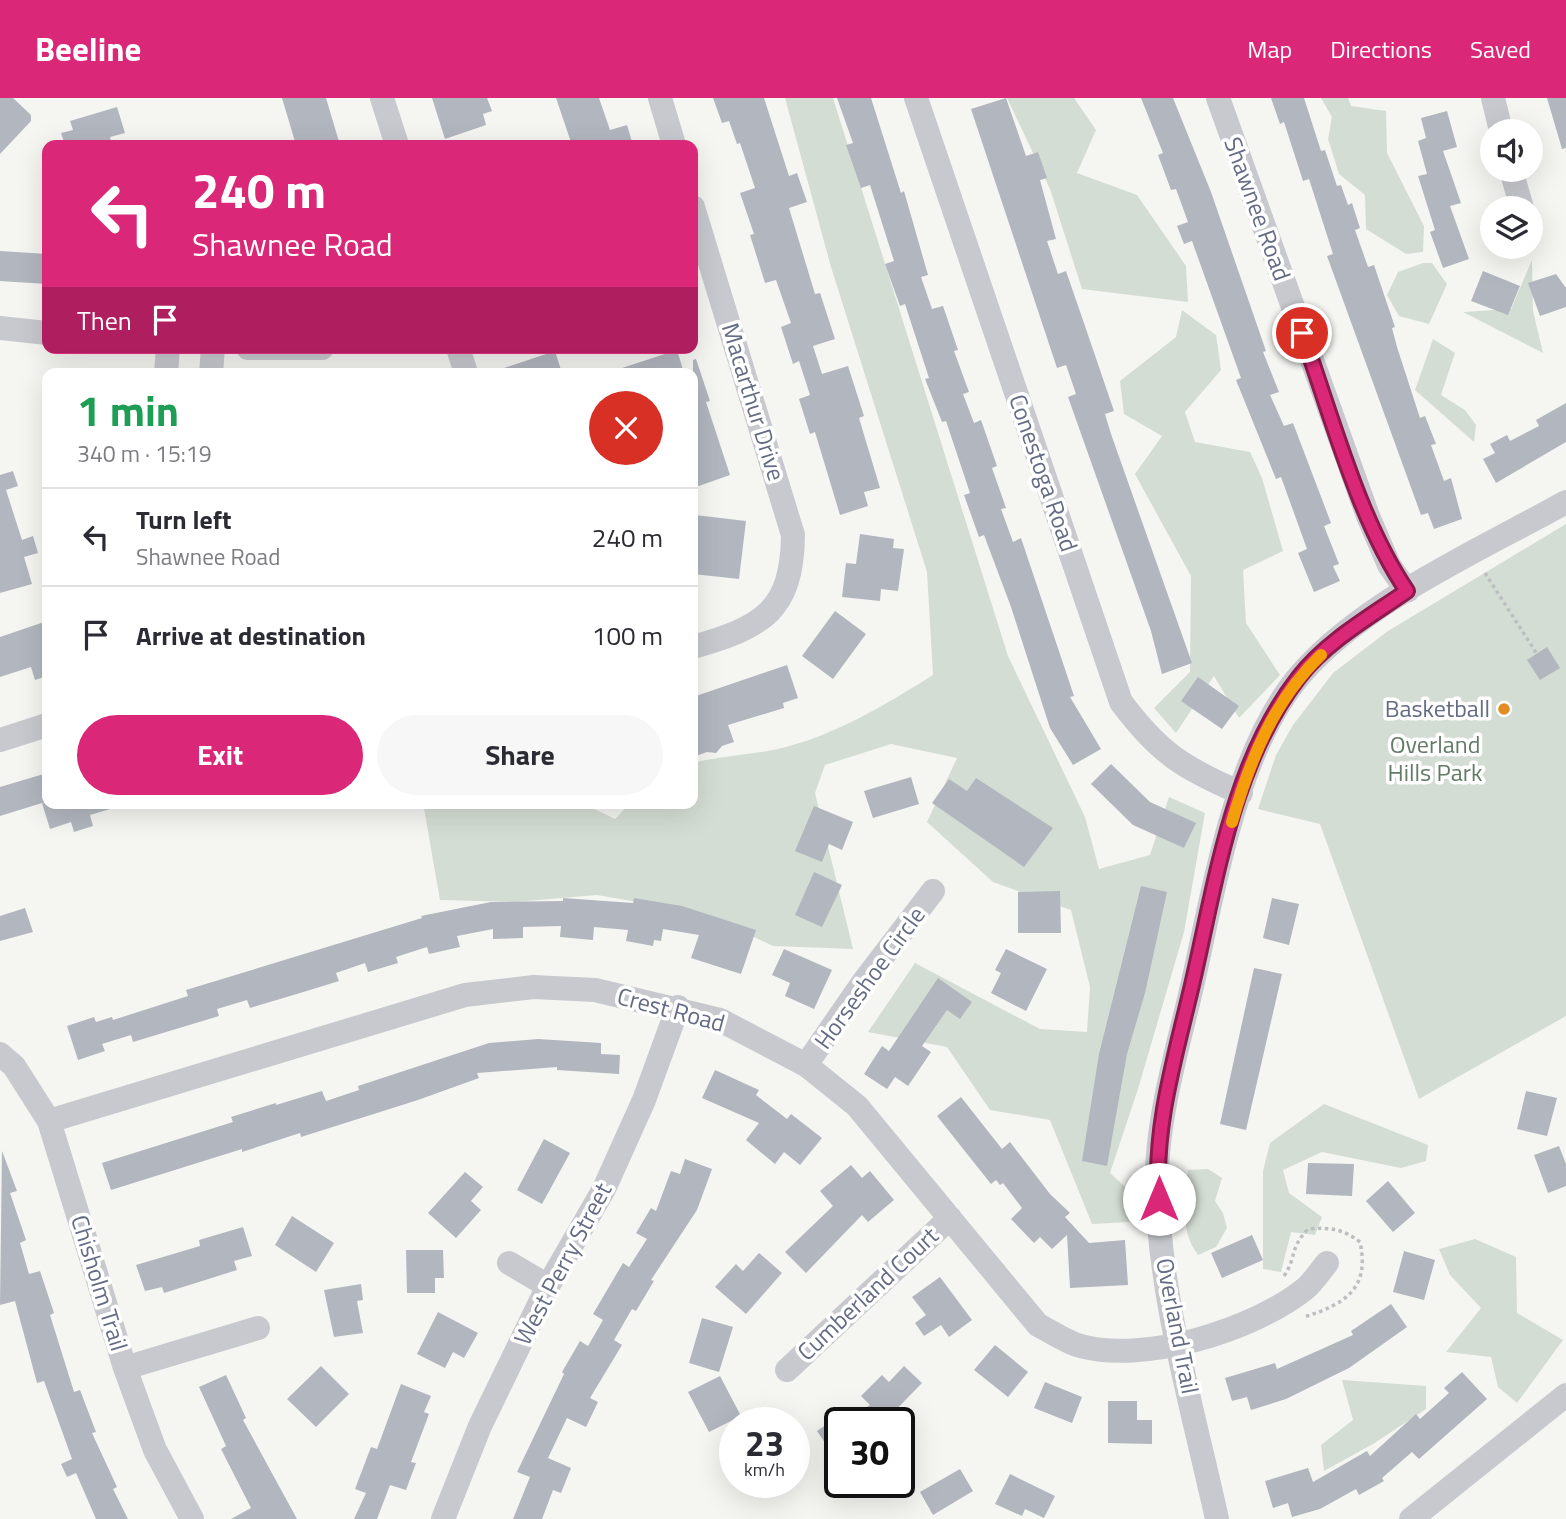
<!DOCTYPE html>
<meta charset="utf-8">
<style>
body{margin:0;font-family:"Titillium Web",sans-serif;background:#f7f7f7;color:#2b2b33;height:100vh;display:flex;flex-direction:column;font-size:26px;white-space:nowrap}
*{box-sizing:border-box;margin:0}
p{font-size:23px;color:#7c7c81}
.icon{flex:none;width:38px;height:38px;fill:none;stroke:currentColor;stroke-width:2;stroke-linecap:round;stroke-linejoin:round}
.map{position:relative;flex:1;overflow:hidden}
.drawer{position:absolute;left:42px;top:270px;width:656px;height:441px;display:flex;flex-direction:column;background:#fff;border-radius:14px;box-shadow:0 7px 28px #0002}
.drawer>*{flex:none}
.guide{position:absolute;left:42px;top:42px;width:656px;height:214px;border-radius:14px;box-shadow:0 7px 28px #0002;background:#db2777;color:#fff;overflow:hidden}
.buttons{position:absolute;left:1480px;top:21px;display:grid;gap:14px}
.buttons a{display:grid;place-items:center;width:63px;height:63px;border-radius:50%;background:#fff;box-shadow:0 7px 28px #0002;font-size:35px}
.speed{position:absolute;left:719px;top:1309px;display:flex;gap:14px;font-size:35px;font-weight:700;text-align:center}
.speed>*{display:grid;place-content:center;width:91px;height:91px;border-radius:50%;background:#fff;box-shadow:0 7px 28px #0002;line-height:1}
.speed small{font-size:18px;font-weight:400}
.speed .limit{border:4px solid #111;border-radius:10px;background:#fff;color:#111}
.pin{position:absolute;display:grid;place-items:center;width:60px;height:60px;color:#fff;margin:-30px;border:4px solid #fff;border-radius:50%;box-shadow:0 2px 7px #0007}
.me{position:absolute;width:77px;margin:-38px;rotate:0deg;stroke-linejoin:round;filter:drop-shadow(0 0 5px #0008)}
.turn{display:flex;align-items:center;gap:24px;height:147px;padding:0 35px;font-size:32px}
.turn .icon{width:91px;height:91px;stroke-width:2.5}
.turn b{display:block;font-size:49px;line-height:60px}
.then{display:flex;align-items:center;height:66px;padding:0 35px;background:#0003;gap:14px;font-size:26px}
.round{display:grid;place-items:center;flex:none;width:74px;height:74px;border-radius:37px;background:#f7f7f7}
.head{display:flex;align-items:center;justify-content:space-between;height:119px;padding:0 35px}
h1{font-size:42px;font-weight:700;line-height:52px;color:#1e9e55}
.action{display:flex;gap:14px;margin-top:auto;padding:14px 35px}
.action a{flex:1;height:80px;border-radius:42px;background:#db2777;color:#fff;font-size:28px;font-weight:700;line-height:80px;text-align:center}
.action a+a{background:#f7f7f7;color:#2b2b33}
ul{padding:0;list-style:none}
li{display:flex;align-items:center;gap:21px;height:98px;padding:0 35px;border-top:2px solid #e1e1e2}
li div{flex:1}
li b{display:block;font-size:26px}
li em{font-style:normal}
header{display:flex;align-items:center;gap:42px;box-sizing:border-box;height:98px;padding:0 35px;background:#db2777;color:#fff}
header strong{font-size:33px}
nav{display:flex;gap:38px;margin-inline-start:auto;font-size:24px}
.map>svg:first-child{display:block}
</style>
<header>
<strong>Beeline</strong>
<nav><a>Map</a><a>Directions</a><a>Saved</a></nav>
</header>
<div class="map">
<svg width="1566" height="1421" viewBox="0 0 1566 1421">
<rect width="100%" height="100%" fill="#f5f6f2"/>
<path fill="#d4ddd3" d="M785 0H833L1008 558 1085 719 1099 771 1150 757 1169 699 1205 715 1184 834 1138 991 1110 1075 1132 1095 1130 1124 1092 1126 1050 1022 990 1012 947 949 868 934 915 865 1040 931 1087 934 1090 889 1071 812 993 784 927 724 957 660 891 646 825 667 815 695 853 851 773 848 705 816 597 797 515 804 440 802 423 705H582L615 721 630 705H693V665C721 658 750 657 778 651 834 638 885 607 933 577L927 474 831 169Z
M1007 0H1074L1096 32 1077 75 1137 97 1186 168 1188 204 1082 191 1050 91Z
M1321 0H1348L1351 8 1386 13 1387 55 1424 128 1423 154 1406 156 1366 131 1365 97 1339 76 1328 41 1332 19Z
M1532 162 1533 213 1543 255 1463 214 1511 211Z
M1423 165H1432L1447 186 1429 226 1399 218 1387 197 1398 174Z
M1182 212 1216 237 1221 272 1185 314 1195 344 1250 354 1262 380 1283 453 1243 472 1246 525 1280 577 1239 620 1214 578 1176 635 1154 610 1190 574 1191 478 1135 376 1162 338 1124 316 1120 283 1176 239Z
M1433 241 1455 255 1441 297 1465 312 1476 327 1474 344 1415 292Z
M1566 426V918L1419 1001 1320 726 1258 711 1276 657 1293 627 1333 575 1388 533Z
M1324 1006 1428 1047 1426 1063 1401 1070 1322 1054 1283 1072 1289 1095 1322 1119 1315 1137 1291 1134 1281 1174 1263 1171V1073L1270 1045Z
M1208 1071 1222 1080 1215 1103 1223 1115 1227 1130 1216 1149 1198 1157C1179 1132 1185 1101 1188 1072Z
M1475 1141 1516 1159 1517 1215 1563 1242 1517 1305 1498 1289 1491 1259 1446 1254 1481 1210 1450 1177 1439 1151Z
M1342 1282 1426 1288V1311L1373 1346 1324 1373 1321 1347 1353 1322Z"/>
<path fill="#b2b6be" d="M0 0H13L31 17V23L0 56Z
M282 0H326L340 47H296Z
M432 0H487L492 13 483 16 486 27 445 41Z
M556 0H599L610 32 627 27 633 47H572Z
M713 0H764L789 78 797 75 807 104 789 110 815 196 820 195 835 241 813 248 822 276 848 268 864 318 859 320 880 390 864 394 868 408 840 417 815 334 810 336 799 301 810 297 799 263 793 266 781 229 791 225 776 182 765 185 750 137 754 136 740 95 755 90 740 45 737 46 729 23 722 25Z
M837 0H871L901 95 904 93 928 177 921 179 932 211 943 208 958 252 954 253 969 294 963 296 974 325 981 322 997 368 992 370 1006 410 1001 411 1013 444 1021 440 1074 598 1070 599 1101 651 1073 667 1050 630 1011 509 984 437 979 439 964 397 970 395 946 323 942 324 925 281 929 280 905 206 900 208 885 166 894 163 870 87 861 90 846 47 853 45Z
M1006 0 1026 58 1038 54 1047 80 1040 82 1056 141 1047 143 1058 176 1066 173 1086 231 1114 313 1105 316 1111 336 1192 565 1162 576 1151 533 1068 299 1076 296 1066 267 1057 270 971 11Z
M1141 0H1173L1211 94 1266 253 1263 254 1279 294 1270 297 1284 328 1293 325 1331 425 1324 428 1339 466 1333 468 1340 483 1314 494 1298 455 1307 451 1281 379 1276 381 1236 282 1241 280 1192 143 1184 146 1177 128 1188 124 1176 91 1171 92 1158 57 1163 55Z
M1271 0H1304L1321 53 1325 52 1337 88 1341 87 1348 107 1352 105 1360 130 1355 132 1368 169 1374 167 1395 229 1392 230 1397 249 1420 320 1425 318 1436 346 1431 347 1444 383 1451 380 1462 421 1434 431 1428 415 1421 417 1327 158 1333 156 1309 81 1303 83 1284 24 1280 26Z
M1547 0H1566V50L1562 51Z
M117 9 125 35 110 39 112 47H65L61 35 73 32 70 23Z
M1447 13 1457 49 1443 53 1461 105 1450 108 1469 161 1443 170 1430 134 1435 132 1418 78 1427 76 1418 43 1426 40 1421 20Z
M0 153 47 156V186L0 183Z
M1483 173 1520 188 1508 217 1471 203Z
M1556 176 1566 190V209L1540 218 1528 185Z
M677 252 684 275H616V272Z
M555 253 562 275H498V272Z
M696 261 710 303 706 304 730 377 693 390V262Z
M1566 305V344L1496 385 1483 361 1495 355 1490 346 1507 337 1510 343 1539 328 1536 322Z
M13 373 18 388 6 392 22 442 33 438 38 455 24 459 32 486 0 495V377Z
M695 417 746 423 739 481 693 476Z
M860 436 894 441 893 450 904 451 898 493 881 491 880 503 842 499 846 465 856 466Z
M835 513 866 536 833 581 802 558Z
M47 523V578L35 582 31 569 0 579V539Z
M1547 549 1560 570 1540 582 1527 562Z
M787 567 798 600 783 605 784 610 728 627 734 644 722 648 716 655 707 654 693 659V599Z
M1198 579 1239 608 1222 631 1181 603Z
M1111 666 1150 704 1196 725 1184 750 1133 727 1091 686Z
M47 675V704L42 705H116L117 709 90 717 93 728 74 734 71 724 50 731 42 705 0 718V689Z
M911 679 919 706 873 720 864 693Z
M976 680 1053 730 1024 769 932 705 949 681 967 693Z
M814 708 853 724 842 752 829 746 822 764 795 753Z
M814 774 842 787 822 829 795 817Z
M1141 788 1167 794 1145 895 1127 956 1107 1068 1082 1063 1099 956Z
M1060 793 1061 835H1018V794Z
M563 800 633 805 634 800 682 808 756 832 741 876 691 860 699 837 663 831 661 843 654 842 653 848 626 843 628 832 594 829 593 842 560 839 561 828 523 829V840L493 841V831L457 838 460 849 429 856 427 849 396 859 398 865 368 874 365 865 336 875 339 883 310 892 250 910 247 902 217 911 219 918 133 944 131 937 102 946 105 953 78 962 67 928 94 919 96 924 112 919 113 922 188 898 186 892 422 820 421 818 491 804 563 803Z
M1272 800 1299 806 1289 847 1263 840Z
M25 810 33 834 0 843V818Z
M784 851 832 872 814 911 785 898 790 885 772 877Z
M1006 851 1047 871 1026 913 991 895 1001 875 995 872Z
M1254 870 1282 876 1246 1032 1220 1026Z
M938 880 972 904 960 921 947 912 922 948 931 954 908 988 895 979 887 991 864 976 882 948 889 953Z
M538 941 601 945V956L620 957 619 976 557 972V969L477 975 479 980 418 1002 301 1039 300 1035 242 1054V1051L111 1092 102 1065 233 1024 231 1019 276 1005V1007L322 993 326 1003 359 992 358 988 489 945Z
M715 972 759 992 756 997 787 1021 791 1016 822 1040 800 1067 784 1054 775 1066 746 1042 759 1025 702 1000Z
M1526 993 1557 1000 1547 1038 1517 1031Z
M961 999 1002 1051 1010 1044 1050 1096 1070 1115 1065 1119 1089 1145 1125 1142 1128 1187 1070 1190 1067 1137 1052 1151 1040 1139 1034 1145 1011 1121 1022 1110 1003 1085 1000 1087 996 1082 991 1086 937 1018Z
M544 1041 570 1055 542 1106 517 1092Z
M1559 1048 1566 1066V1088L1548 1095 1534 1057Z
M2 1053 17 1093 10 1095 26 1142 20 1145 29 1176 40 1173 54 1215 50 1217 74 1294 80 1292 96 1334 92 1335 117 1389 113 1391 128 1421H96L76 1375 67 1379 61 1366 72 1361 44 1283 37 1285 15 1203 0 1207Z
M685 1061 712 1071 697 1112 651 1182 654 1183 636 1213 632 1211 614 1242 622 1247 590 1300 598 1304 586 1329 567 1320 548 1360 571 1370 561 1395 553 1392 542 1421H513L530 1379 517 1374 564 1276 562 1274 580 1243 588 1248 603 1222 593 1216 623 1165 629 1169 647 1141 636 1135 651 1110 656 1113 671 1073 680 1076Z
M1308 1065 1354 1066 1352 1098 1306 1096Z
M851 1067 862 1080 870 1073 894 1102 868 1124 862 1117 806 1175 785 1154 833 1108 820 1093Z
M465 1074 483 1089 471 1103 481 1112 456 1140 428 1115Z
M1388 1083 1415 1115 1393 1134 1366 1103Z
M292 1118 334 1145 316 1174 275 1147Z
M243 1129 252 1158 234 1163 237 1172 164 1195 162 1189 145 1193 136 1167 200 1148 199 1142Z
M1252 1137 1263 1162 1222 1180 1211 1155Z
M406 1152H443L444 1180H435V1195H407Z
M1404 1153 1435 1162 1424 1202 1393 1194Z
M759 1155 782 1175 746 1216 715 1189 736 1166 743 1173Z
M940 1179 972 1222 949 1239 941 1227 924 1238 915 1225 926 1217 912 1199Z
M361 1186 363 1202 357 1203 363 1235 334 1239 324 1192Z
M1391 1206 1407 1229 1349 1270 1286 1301 1251 1312 1247 1299 1232 1303 1225 1280 1275 1265 1277 1271 1353 1237 1351 1233Z
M438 1214 478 1235 464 1260 453 1254 445 1270 417 1256Z
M702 1220 733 1229 719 1274 689 1265Z
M995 1247 1028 1274 1008 1299 974 1272Z
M321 1268 349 1296 316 1329 287 1301Z
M904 1268 922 1285 883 1325H844L870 1307 861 1298 882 1277 889 1284Z
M1462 1274 1487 1301 1419 1361 1412 1354 1382 1380 1384 1383 1359 1397 1356 1391 1320 1411 1292 1419 1288 1405 1273 1410 1265 1383 1308 1370 1313 1384 1367 1353 1370 1358 1416 1316 1420 1321 1449 1295 1444 1290Z
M226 1277 246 1320 243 1322 297 1421H231L251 1410 221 1351 226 1348 199 1289Z
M720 1278 741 1318 709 1334 688 1294Z
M1045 1284 1082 1299 1072 1325 1034 1310Z
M401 1286 431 1298 424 1314 429 1316 411 1364 416 1365 406 1392 390 1387 377 1421H354L366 1395 355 1391 371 1349 377 1351Z
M1108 1303H1137V1322H1152V1346L1108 1345Z
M840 1317V1367L817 1333Z
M960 1371 973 1393 933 1417 920 1394Z
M1010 1376 1055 1398 1044 1420 1025 1411 1022 1418 995 1406Z"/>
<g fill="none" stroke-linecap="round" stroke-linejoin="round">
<path stroke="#bdbec1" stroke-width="3.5" stroke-dasharray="3.5 3.5" stroke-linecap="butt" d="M1485 475 1537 556
M1284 1178C1297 1159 1289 1151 1308 1131 1330 1129 1343 1131 1360 1144 1370 1190 1346 1206 1304 1219"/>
<path stroke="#c8c9ce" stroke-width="24" d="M382 0 397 47
M660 0 674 47
M916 0 1121 604C1159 655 1183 670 1241 695
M1218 0 1368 418 1389 467 1407 493
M1493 0 1501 33
M1511 72 1522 110
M693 109 793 437C792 514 762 529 693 549
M0 230 47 235
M248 250H322
M458 250 466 275
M166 275 168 250
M211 275 213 250
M0 642 47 627
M0 956 14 968 49 1023 125 1270 155 1352 192 1421
M806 967 864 883 933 793
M49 1023 465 897 534 889 595 892 720 922 806 967 857 1008 1038 1227C1050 1233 1063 1242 1077 1247 1142 1267 1255 1232 1306 1190 1314 1183 1320 1173 1327 1165
M509 1165 548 1188
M125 1270 258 1230
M787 1272 950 1120
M443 1421 480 1328 548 1188 604 1091 644 1002 678 909
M1217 1421C1193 1311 1157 1192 1157 1079 1157 1023 1177 951 1190 897 1213 799 1234 653 1301 576 1364 503 1482 451 1566 404
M1411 1421 1566 1297"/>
</g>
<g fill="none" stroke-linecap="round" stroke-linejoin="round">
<g stroke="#8e194d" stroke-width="18">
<path id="route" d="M1159 1101C1153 1030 1176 956 1192 887 1216 784 1232 665 1299 579 1327 543 1370 519 1407 493 1358 421 1332 318 1302 235"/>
</g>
<use href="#route" stroke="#db2777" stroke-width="12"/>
<path stroke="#f59e0b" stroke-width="12" d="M1232 724C1250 662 1274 602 1321 557"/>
</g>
<circle fill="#e58b23" stroke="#fff" stroke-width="2.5" cx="1504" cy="611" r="7"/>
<g text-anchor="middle" stroke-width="7" stroke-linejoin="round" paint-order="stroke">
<g font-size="24" fill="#646c84" stroke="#fff">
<text transform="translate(1257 111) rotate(70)" y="8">Shawnee Road</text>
<text transform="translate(753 304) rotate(73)" y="8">Macarthur Drive</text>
<text transform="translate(1043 375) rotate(71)" y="8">Conestoga Road</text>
<text transform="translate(870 880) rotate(-54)" y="8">Horseshoe Circle</text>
<text transform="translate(671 912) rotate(15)" y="8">Crest Road</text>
<text transform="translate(563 1166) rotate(-62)" y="8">West Perry Street</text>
<text transform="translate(99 1185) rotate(73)" y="8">Chisholm Trail</text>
<text transform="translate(868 1196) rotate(-43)" y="8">Cumberland Court</text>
<text transform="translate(1177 1228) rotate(79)" y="8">Overland Trail</text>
</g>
<g font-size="24" fill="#646c84" stroke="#fff" text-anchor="end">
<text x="1490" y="619">Basketball</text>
</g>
<g font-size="24" fill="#637b66" stroke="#fff">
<text x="1435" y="655">Overland<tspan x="1435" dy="28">Hills Park</tspan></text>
</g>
</g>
</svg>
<div class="buttons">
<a><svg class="icon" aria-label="sound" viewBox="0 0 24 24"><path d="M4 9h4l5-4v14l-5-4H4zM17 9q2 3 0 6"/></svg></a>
<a><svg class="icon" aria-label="layers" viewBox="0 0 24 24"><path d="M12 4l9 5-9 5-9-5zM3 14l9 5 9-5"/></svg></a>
</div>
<div class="speed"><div>23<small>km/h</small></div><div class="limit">30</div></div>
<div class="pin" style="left:1302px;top:235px;background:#d93025"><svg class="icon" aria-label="arrive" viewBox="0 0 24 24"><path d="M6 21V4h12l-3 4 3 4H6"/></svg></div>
<svg class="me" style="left:1159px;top:1101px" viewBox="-20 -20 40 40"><circle r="19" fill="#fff"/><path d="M0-13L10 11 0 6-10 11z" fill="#db2777"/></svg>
<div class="guide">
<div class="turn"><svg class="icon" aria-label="left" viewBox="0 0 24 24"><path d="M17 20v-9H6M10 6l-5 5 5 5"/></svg><div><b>240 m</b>Shawnee Road</div></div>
<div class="then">Then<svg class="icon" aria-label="arrive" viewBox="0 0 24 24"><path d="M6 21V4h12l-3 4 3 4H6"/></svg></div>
</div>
<section class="drawer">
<div class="head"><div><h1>1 min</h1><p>340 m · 15:19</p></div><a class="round" style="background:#d93025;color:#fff"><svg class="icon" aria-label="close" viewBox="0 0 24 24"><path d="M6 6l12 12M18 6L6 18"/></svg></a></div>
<ul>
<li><svg class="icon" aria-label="left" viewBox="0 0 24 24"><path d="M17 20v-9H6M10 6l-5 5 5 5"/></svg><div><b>Turn left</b><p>Shawnee Road</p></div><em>240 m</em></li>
<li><svg class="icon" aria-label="arrive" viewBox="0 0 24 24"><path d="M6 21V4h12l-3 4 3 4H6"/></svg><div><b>Arrive at destination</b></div><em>100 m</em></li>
</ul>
<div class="action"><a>Exit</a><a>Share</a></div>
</section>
</div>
